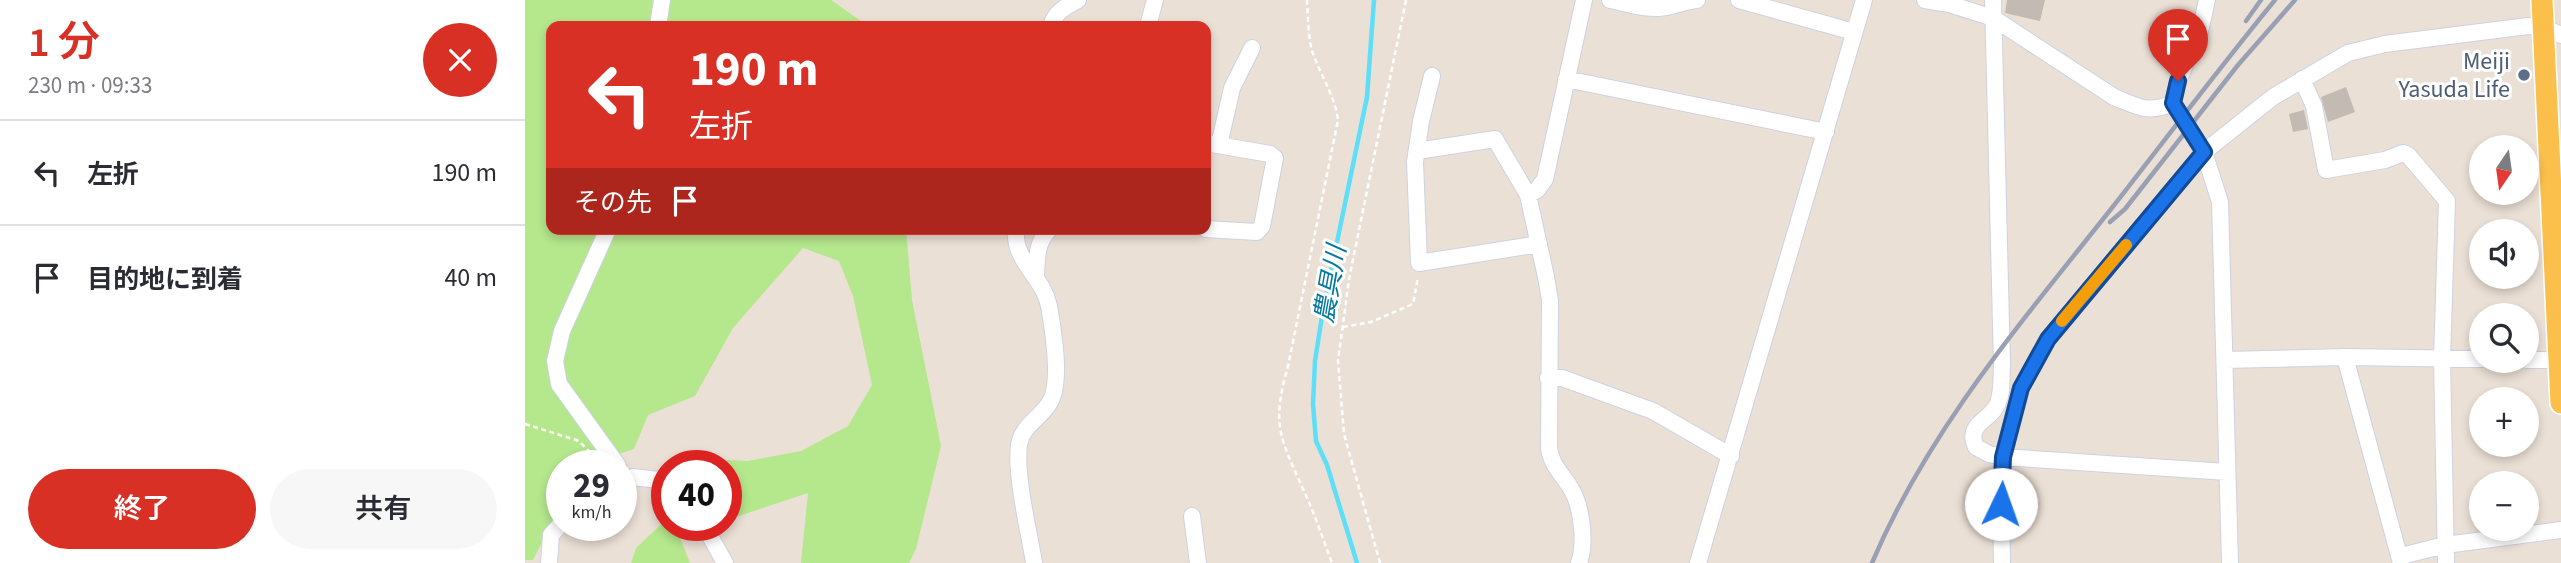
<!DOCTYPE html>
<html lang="ja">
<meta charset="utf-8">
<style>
body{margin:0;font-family:"Source Sans 3","Noto Sans JP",sans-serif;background:#f7f7f7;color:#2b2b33;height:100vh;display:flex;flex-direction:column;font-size:26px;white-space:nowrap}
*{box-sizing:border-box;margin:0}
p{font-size:23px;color:#7c7c81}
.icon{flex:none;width:38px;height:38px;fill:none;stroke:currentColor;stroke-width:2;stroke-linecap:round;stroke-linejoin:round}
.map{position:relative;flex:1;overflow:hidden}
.details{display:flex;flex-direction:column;background:#fff;width:525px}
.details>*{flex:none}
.top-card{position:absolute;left:21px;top:21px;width:665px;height:214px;border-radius:14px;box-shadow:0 4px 10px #0003;background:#d93025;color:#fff;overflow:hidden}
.needle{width:46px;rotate:193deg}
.buttons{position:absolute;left:1944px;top:135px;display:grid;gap:14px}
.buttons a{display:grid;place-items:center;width:70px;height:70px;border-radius:50%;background:#fff;box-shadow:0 4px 10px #0003;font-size:35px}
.speed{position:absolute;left:21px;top:450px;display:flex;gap:14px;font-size:35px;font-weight:700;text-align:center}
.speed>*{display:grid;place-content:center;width:91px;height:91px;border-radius:50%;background:#fff;box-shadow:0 4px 10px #0003;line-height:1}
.speed small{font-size:18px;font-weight:400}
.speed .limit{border:10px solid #d22;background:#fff;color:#111}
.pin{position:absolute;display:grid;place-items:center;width:60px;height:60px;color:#fff;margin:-72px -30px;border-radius:50% 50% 50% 0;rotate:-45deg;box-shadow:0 0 7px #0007}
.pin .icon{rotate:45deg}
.me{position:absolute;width:77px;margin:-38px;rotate:3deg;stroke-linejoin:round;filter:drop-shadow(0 0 5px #0008)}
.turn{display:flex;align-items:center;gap:24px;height:147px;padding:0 28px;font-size:32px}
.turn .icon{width:91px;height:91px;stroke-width:2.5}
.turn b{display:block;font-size:49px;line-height:60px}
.then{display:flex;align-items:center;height:66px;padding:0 28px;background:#0003;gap:14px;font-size:26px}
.round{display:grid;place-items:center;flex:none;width:74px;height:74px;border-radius:37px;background:#f7f7f7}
.overview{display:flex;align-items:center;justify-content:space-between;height:119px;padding:0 28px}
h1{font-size:42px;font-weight:600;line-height:52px;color:#d93025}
.action{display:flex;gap:14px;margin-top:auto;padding:14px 28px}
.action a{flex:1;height:80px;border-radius:42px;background:#d93025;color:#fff;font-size:28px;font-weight:600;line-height:80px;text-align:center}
.action a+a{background:#f7f7f7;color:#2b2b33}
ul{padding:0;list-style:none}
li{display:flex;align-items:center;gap:21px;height:105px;padding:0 28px;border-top:2px solid #e1e1e2}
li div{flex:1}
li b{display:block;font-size:26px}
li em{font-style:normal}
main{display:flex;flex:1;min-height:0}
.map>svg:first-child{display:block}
</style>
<main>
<section class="details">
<div class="overview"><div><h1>1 分</h1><p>230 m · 09:33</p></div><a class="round" style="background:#d93025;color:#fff"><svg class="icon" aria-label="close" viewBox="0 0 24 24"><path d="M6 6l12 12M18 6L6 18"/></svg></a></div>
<ul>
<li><svg class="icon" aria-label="left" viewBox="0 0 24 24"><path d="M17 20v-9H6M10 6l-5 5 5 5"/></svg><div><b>左折</b></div><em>190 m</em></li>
<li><svg class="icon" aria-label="arrive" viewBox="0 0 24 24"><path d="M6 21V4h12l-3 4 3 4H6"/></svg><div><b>目的地に到着</b></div><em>40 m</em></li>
</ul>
<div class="action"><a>終了</a><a>共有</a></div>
</section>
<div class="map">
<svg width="2036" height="563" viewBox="0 0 2036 563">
<rect width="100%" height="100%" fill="#ebe0d6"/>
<path fill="#b5e78d" d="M0 0H306L343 26H26V229H381L387 300 416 446 391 549 384 563H276L283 493 205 519 201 515V466L177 465 181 459 223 461 276 451 323 426 347 385 328 296 314 261 278 248 208 328 170 396 123 415 109 449 59 465 37 466V503L8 560H0Z
M142 519V525H150L165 563H106L111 548Z"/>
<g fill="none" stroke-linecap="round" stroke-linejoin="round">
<path stroke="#5fdef8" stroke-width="4.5" d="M832 563 802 465 791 441 788 404 790 361 798 310 842 97 849 0"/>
</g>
<path fill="#c2bab3" d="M1482 0H1520L1515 21 1480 13Z
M1821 87 1830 112 1803 122 1796 97Z
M1779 110 1783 129 1768 132 1764 114Z"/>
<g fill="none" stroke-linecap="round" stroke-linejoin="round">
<g stroke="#ccd2e2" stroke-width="18">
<path id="minor" d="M1085 0C1101 3 1118 9 1134 8 1147 7 1159 1 1172 0
M1214 0 1329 32
M1400 0 1424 4 1468 18 1589 97C1614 107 1622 114 1648 103
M1468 0 1477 365C1476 377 1478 393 1472 405 1465 421 1440 424 1451 447L1464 454 1478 457 1702 472
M1682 0 1675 31 1653 81 1648 103 1679 152 1695 202 1705 563
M133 26 137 0
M526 26C530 12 540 7 553 0
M623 26 630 0
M907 76 896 121 890 162 894 263 1014 244
M1041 79 1301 132
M1777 79 1789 106 1801 170 1860 160 1878 153 1883 155 1922 201 1917 359 1921 563
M681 143 745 154 750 158 737 226 732 232 681 229
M694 145 707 88 727 48
M892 151 970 139 1003 195 1021 277 1025 300 1024 448C1026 464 1036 473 1045 487 1057 505 1061 543 1054 563
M1003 195 1012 190 1020 179 1059 0
M83 229 37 331 30 361 34 384 93 466
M491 229C488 262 518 276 524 306 528 329 537 382 525 402 516 418 497 425 494 445 490 476 504 531 509 563
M511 276C512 258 511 242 525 229
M1820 357 1876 563
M1700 360 1820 357 1956 359
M2002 360H2036
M1023 378H1037L1128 411 1206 456
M108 477 142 481
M667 516 673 563
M179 525 200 563
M1876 556 1920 545 2036 530
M24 563 26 535 37 523
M1173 563 1339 0
M1477 563 1476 504 1478 457 1496 388 1523 339 1679 152 1748 97 1823 53 1860 44 2003 26 2018 27 2036 35"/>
</g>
<g stroke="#fff" stroke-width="24">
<path id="major" d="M2017 0 2036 403"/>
</g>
<path stroke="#fff" stroke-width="2.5" stroke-dasharray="5 3.5" stroke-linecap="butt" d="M782 0C783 16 783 35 787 51 795 74 810 96 813 120L763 366C746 426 755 437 779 491 790 515 798 539 807 563
M818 327 846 322 888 304 893 277
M0 424 54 441 65 452
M855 563 819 434 813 361 824 279 881 0"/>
<use href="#minor" stroke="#fff" stroke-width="16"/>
<use href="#major" stroke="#fbc04b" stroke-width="21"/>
<path stroke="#99a0b3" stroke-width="4.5" d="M1721 21 1736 0
M1585 222 1600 209 1713 65 1770 0
M1347 563C1404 428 1500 318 1590 204 1643 136 1695 67 1750 0"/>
</g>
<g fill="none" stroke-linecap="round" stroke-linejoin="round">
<g stroke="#114b97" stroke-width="18">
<path id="route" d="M1476 504 1478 457 1496 388 1523 339 1679 152 1648 103 1653 81"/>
</g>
<use href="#route" stroke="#1a73e8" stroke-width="12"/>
<path stroke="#f59e0b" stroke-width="12" d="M1537 321 1601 245"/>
</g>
<circle fill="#5c6f8a" stroke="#fff" stroke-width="2.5" cx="1999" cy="75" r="7"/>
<g text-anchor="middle" stroke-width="6" stroke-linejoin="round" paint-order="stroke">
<g font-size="24" fill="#4e5e75" stroke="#fff" text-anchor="end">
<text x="1985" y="69">Meiji<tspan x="1985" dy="28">Yasuda Life</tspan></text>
</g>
<g font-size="26" font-style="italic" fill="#03799f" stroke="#fff">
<text transform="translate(805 284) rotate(-80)" y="9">農具川</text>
</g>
</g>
</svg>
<div class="buttons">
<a><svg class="needle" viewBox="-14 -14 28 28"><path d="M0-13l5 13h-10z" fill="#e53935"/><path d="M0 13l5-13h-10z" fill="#7c7c81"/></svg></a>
<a><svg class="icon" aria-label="sound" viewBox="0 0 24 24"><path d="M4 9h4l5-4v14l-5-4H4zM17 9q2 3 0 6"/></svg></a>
<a><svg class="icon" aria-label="search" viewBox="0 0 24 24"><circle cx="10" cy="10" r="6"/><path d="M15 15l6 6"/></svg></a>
<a>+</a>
<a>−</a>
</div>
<div class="speed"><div>29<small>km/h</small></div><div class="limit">40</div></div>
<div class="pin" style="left:1653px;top:81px;background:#d93025"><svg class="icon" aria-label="arrive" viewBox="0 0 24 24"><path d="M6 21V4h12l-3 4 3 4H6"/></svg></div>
<svg class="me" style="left:1476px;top:504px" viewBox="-20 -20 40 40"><circle r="19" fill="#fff"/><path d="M0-13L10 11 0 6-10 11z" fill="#1a73e8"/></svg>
<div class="top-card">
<div class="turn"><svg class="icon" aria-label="left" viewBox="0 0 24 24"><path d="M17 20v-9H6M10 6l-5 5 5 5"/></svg><div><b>190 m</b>左折</div></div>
<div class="then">その先<svg class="icon" aria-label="arrive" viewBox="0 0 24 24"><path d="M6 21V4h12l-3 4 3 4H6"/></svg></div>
</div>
</div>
</main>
